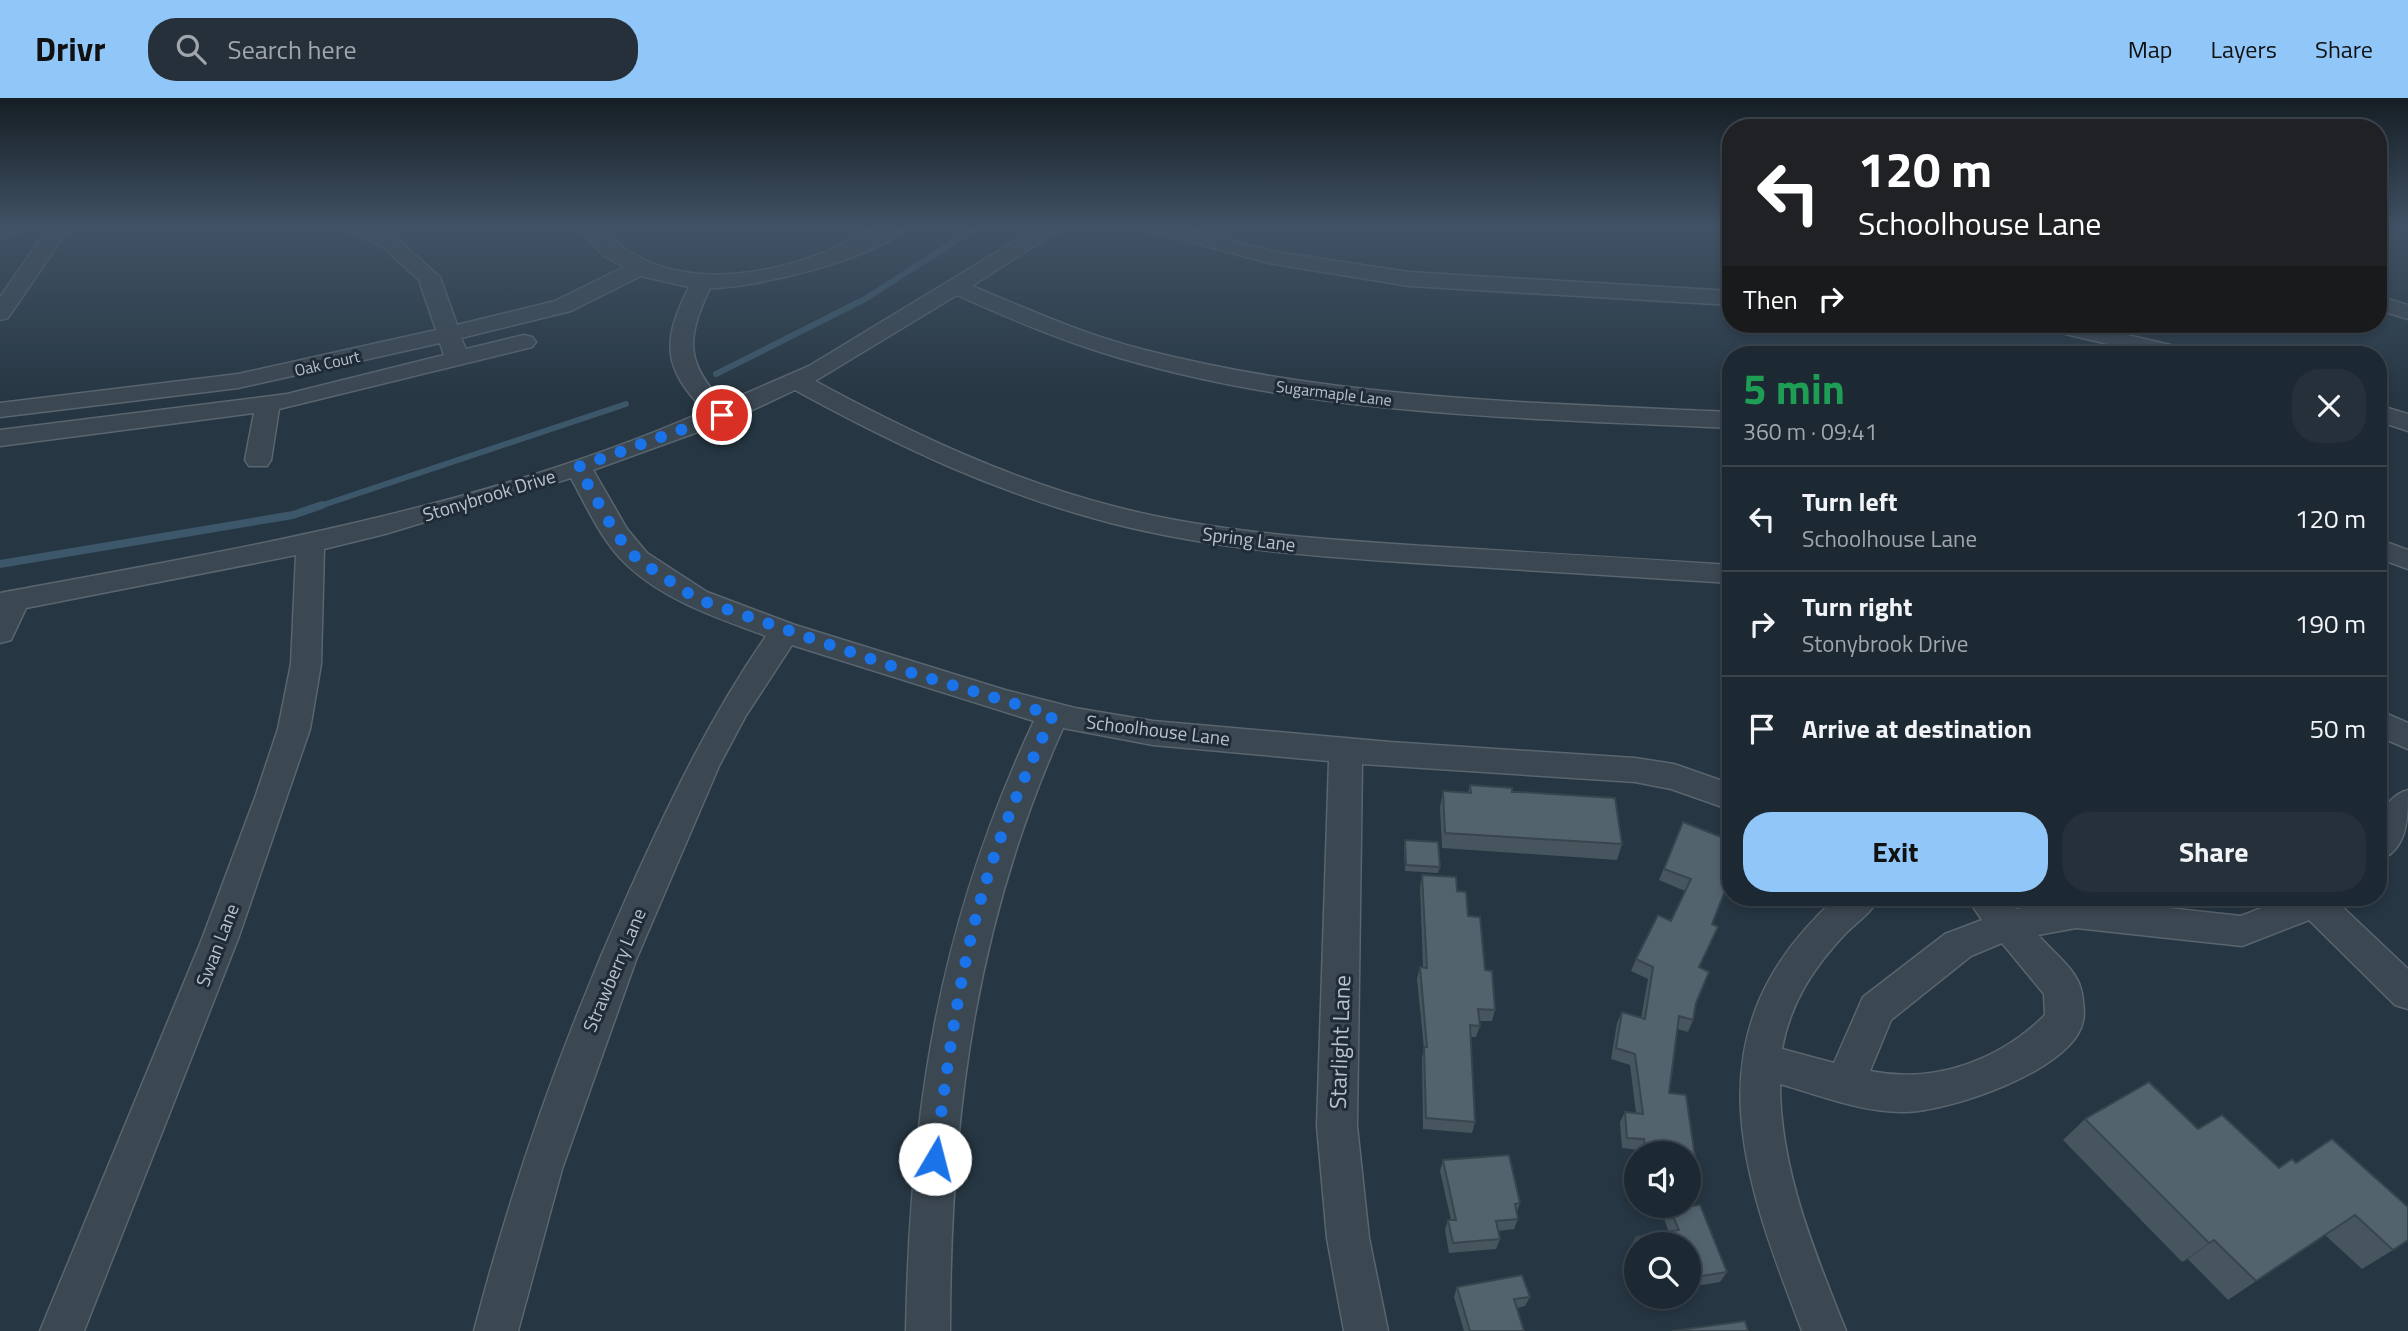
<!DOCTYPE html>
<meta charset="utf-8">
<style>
body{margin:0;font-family:"Titillium Web",sans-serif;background:#25303a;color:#f1f3f6;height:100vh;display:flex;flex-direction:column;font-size:26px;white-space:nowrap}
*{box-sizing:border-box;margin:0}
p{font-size:23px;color:#a0a6ac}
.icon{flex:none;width:38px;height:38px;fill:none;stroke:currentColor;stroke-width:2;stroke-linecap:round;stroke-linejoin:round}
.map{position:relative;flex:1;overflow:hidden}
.panel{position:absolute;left:1722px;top:248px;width:665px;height:560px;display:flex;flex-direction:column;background:#1c2832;border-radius:28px;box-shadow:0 4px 10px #0003,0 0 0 2px #3a444d}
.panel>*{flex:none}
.banner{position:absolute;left:1722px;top:21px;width:665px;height:214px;border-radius:28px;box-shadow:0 4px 10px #0003,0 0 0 2px #3a444d;background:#202124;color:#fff;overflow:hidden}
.fabs{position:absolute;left:1624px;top:1043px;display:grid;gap:14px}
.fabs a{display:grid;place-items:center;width:77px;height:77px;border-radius:50%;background:#1c2832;box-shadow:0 4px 10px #0003,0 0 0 2px #3a444d;font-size:35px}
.pin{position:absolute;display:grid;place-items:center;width:60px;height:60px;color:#fff;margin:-30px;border:4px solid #fff;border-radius:50%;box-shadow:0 2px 7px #0007}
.me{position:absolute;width:77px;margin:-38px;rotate:8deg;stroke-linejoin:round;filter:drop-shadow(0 0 5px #0008)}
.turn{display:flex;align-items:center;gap:24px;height:147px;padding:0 21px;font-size:32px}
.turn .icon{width:91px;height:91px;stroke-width:2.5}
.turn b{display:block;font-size:49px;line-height:60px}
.then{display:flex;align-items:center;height:66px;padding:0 21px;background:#0003;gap:14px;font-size:26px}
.round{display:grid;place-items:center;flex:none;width:74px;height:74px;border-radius:28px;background:#25303a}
.overview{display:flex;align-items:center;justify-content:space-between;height:119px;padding:0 21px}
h1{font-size:42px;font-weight:700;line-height:52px;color:#1e9e55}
.cta{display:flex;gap:14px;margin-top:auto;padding:14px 21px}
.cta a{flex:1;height:80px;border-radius:28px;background:#90c7f8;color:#111;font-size:28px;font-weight:700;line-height:80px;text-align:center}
.cta a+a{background:#25303a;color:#f1f3f6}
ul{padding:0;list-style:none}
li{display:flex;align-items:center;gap:21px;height:105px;padding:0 21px;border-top:2px solid #3a444d}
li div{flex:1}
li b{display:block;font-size:26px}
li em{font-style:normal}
header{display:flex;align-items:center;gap:42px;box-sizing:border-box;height:98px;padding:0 35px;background:#90c7f8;color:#111}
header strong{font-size:33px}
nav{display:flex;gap:38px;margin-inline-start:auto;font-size:24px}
.search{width:490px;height:63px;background:#25303a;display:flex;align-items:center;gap:18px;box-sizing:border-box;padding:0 24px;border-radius:28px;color:#a0a6ac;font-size:26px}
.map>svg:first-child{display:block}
</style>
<header>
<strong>Drivr</strong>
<div class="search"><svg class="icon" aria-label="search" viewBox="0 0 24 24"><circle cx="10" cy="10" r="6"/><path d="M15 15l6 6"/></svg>Search here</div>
<nav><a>Map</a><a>Layers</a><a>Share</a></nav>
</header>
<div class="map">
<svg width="2408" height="1233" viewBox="0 0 2408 1233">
<rect width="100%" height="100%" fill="#263642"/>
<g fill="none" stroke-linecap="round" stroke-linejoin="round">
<path stroke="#3c576a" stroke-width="6" d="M716 276 865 201 977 129
M317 409 626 306"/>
<path stroke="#3c576a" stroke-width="8" d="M0 466 293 417 322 407"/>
<g stroke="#59656f" stroke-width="3">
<path id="minor" d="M0 129H25L22 133 0 139Z
M49 129H70L8 220 0 222V199Z
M341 129H370L397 141 440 179 457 227 555 203 624 169 603 157 578 129H600C659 193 750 183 825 154 842 147 861 133 879 129 887 128 898 129 906 129 882 160 750 191 710 190 687 239 684 264 724 305L809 268 1038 129H1063L972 188C1027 211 1083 236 1141 251 1333 301 1533 305 1731 314V330C1527 320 1318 318 1120 260 1064 244 1010 221 957 197L815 283C911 335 1010 382 1116 409 1217 435 1322 441 1425 448 1527 454 1629 460 1731 467V485C1636 479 1541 473 1446 467 1333 460 1220 453 1111 425 999 396 895 347 795 292L731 322 593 372 627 431 647 455 707 494 795 527 1005 592 1075 610 1153 623 1390 644 1635 660 1674 666 1731 686V712L1671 691 1635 684 1362 666 1357 1028 1369 1140 1388 1233H1344L1327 1140 1317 1028 1329 663 1153 647 1063 630C975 826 950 1021 950 1233H906C910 1010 939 826 1034 623L792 547 745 619 719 668 636 862 562 1071 518 1233H474C513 1082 565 936 629 794 670 703 709 621 766 538 718 520 665 503 627 467 602 444 587 409 571 380L385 436 324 451 321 566 310 631 238 841 84 1233H40L202 841 256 697 278 631 291 566 296 457 26 510 11 542 0 545V495C238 451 481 411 705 313 662 269 662 243 689 189L641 178 571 213 461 240 466 251 524 237 532 239 536 244 532 249 279 311 271 362 267 368H249L245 362 254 315 0 348V332L287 296 444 257 440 245 238 290 0 319V305L238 276 436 232 419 182 383 149Z
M1147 129H1183L1270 153 1409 174 1731 193V207L1409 188 1269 165 1150 133Z
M2378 198 2408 207V221L2378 212Z
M2041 226H2080L2192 252 2196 257H2155L2044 231Z
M2378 307 2408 316V333L2378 323Z
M2378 441 2408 452V471L2378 460Z
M2378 612 2408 625V651L2378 638Z
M2408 692C2408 720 2408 752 2378 763 2378 735 2376 702 2408 692Z
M1836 800H1879C1871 815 1857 824 1845 836 1814 869 1790 905 1782 951L1834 965 1863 899 1945 836 1982 822 1967 800H2006L2016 811 2076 800 2241 818 2287 800H2333L2408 871V911L2395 907 2309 822 2242 848 2076 830 2038 837C2051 852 2076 871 2081 891 2083 899 2085 915 2083 923 2074 972 1948 1014 1905 1014 1863 1015 1819 997 1780 986 1780 1072 1815 1155 1846 1233H1802C1740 1072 1689 932 1836 800ZM2002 845 2044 896 2045 917C1999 963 1934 986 1870 973L1891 922 1971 858Z"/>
</g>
<use href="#minor" fill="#3b4751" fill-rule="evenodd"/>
</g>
<path fill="#47555f" d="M1470 687 1512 694 1622 746 1617 762 1442 750 1440 709 1443 693 1468 695Z
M1683 724 1712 826 1699 869 1693 922 1688 934 1677 931 1669 995 1697 1073 1691 1083H1689V1055H1639V1052L1622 1050 1620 1024 1625 1014 1636 1015 1630 967 1611 961 1617 925 1622 914 1641 920 1648 881 1631 873 1636 861 1671 823 1685 793 1659 782Z
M1405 742 1440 769 1438 775 1405 773 1404 748Z
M1422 777 1457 793 1468 818 1495 912 1492 923H1479L1480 928 1476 939H1470L1475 1024 1472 1035 1423 1031 1422 960 1424 951 1417 881 1420 869H1423L1420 789Z
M2085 1021 2279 1070 2296 1065 2332 1041 2393 1152 2362 1171 2325 1137 2228 1202 2188 1161 2182 1164 2063 1042Z
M1443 1062 1520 1105 1517 1113 1518 1121 1514 1131 1498 1133 1500 1141 1496 1151 1449 1155 1445 1132 1448 1122H1451L1440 1073Z
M1670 1111 1727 1174 1720 1184 1689 1189V1146H1636V1172L1630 1149 1636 1139 1669 1134 1664 1121Z
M1457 1189 1530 1199 1525 1208 1517 1210 1524 1233H1464L1454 1199Z"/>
<path fill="#39454d" d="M2214 1142 2188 1161 2182 1164 2209 1145Z"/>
<path fill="#52636e" stroke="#39454d" stroke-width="2" d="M1470 687 1512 690V694H1519L1615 700 1622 746 1445 735 1443 693 1471 695Z
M1683 724 1731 743V777L1712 826 1718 829 1699 869 1709 874 1696 905 1693 922 1679 918 1669 995 1686 997 1697 1073 1689 1072V1055H1646L1644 1041 1627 1040 1625 1014 1643 1016 1635 956 1616 950 1622 914 1645 921 1653 869 1636 861 1658 817 1671 823 1691 781 1664 771Z
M1405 742 1438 744 1440 769 1406 767Z
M1422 777 1456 779 1457 793 1466 794 1468 818 1480 819 1485 872 1492 873 1495 912 1478 911 1480 928 1470 927 1475 1024 1426 1020 1424 949H1427L1420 869 1427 870Z
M2149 984 2198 1031 2222 1017 2279 1070 2292 1061 2296 1065 2332 1041 2408 1109V1142L2393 1152 2355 1117 2256 1183 2214 1142 2209 1145 2085 1021Z
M1509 1057 1520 1105 1515 1106 1518 1121 1496 1123 1500 1141 1453 1145 1448 1122H1456L1443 1062Z
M1700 1107 1727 1174 1689 1180V1146H1638L1636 1139 1679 1132 1670 1111Z
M1522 1177 1530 1199 1514 1201 1524 1233H1470L1457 1189Z
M1745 1223 1748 1233H1672Z"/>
<linearGradient id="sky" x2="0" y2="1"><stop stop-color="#151e24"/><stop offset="0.43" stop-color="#415265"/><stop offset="1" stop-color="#415265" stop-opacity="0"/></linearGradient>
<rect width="2408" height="302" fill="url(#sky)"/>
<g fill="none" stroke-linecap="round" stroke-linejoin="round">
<path stroke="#1a73e8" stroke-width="12" stroke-dasharray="0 21.6" d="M722 317 578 369 616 436 637 461 697 501 912 575 1053 617C1029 668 1006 720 989 774 959 867 948 965 935 1061"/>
</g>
<g text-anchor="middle" stroke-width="6" stroke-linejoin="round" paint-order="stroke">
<g font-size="16" fill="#b8c2cb" stroke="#1f2c37">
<text transform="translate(327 265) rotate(-13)" y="6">Oak Court</text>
<text transform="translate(1334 295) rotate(7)" y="6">Sugarmaple Lane</text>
</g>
<g font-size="19" fill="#b8c2cb" stroke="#1f2c37">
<text transform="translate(489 397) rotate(-17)" y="7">Stonybrook Drive</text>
<text transform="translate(1249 441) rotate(7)" y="7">Spring Lane</text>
<text transform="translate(1158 632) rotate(7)" y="7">Schoolhouse Lane</text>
<text transform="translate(217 847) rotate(-69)" y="7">Swan Lane</text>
<text transform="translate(614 872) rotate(-67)" y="7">Strawberry Lane</text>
</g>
<g font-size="23" fill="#b8c2cb" stroke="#1f2c37">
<text transform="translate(1340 944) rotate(-88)" y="8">Starlight Lane</text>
</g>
</g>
</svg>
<div class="fabs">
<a><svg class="icon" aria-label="sound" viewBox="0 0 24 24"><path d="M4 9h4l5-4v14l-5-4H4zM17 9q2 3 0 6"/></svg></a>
<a><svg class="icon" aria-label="search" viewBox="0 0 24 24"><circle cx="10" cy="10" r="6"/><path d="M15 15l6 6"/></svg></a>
</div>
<div class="pin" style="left:722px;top:317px;background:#d93025"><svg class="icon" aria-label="arrive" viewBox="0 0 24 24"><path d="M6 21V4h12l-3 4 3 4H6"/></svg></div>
<svg class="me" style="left:935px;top:1061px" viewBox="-20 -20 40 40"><circle r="19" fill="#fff"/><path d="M0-13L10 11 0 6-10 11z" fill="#1a73e8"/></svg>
<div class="banner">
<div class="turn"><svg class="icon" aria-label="left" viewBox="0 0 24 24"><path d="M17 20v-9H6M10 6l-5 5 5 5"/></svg><div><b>120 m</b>Schoolhouse Lane</div></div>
<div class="then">Then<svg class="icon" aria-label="right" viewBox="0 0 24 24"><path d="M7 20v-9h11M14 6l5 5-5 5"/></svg></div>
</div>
<section class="panel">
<div class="overview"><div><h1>5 min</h1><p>360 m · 09:41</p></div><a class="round"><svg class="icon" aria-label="close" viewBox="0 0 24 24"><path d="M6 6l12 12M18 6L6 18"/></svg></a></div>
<ul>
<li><svg class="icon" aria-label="left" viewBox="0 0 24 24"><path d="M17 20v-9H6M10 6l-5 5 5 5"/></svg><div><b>Turn left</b><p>Schoolhouse Lane</p></div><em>120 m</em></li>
<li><svg class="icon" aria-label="right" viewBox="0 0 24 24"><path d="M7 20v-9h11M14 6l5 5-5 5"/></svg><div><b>Turn right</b><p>Stonybrook Drive</p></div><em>190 m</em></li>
<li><svg class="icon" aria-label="arrive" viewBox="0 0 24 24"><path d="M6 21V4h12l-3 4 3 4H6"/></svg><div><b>Arrive at destination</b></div><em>50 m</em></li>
</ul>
<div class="cta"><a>Exit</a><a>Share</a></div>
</section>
</div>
